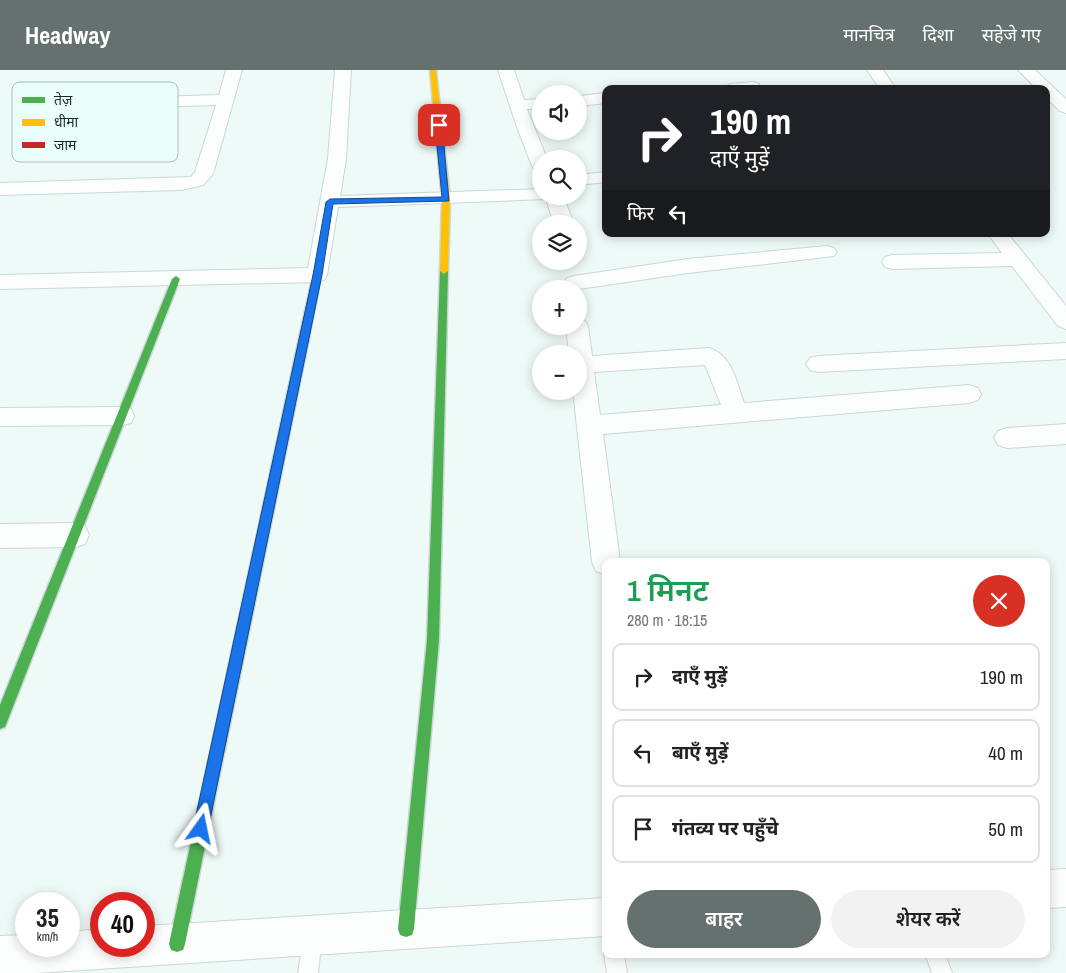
<!DOCTYPE html>
<html lang="hi">
<meta charset="utf-8">
<style>
body{margin:0;font-family:"Archivo Narrow","Noto Sans Devanagari",sans-serif;background:#f2f2f2;color:#222;height:100vh;display:flex;flex-direction:column;font-size:19px;white-space:nowrap}
*{box-sizing:border-box;margin:0}
p{font-size:16px;color:#767676}
.icon{flex:none;width:28px;height:28px;fill:none;stroke:currentColor;stroke-width:2;stroke-linecap:round;stroke-linejoin:round}
.map{position:relative;flex:1;overflow:hidden}
.details{position:absolute;left:602px;top:488px;width:448px;height:400px;display:flex;flex-direction:column;background:#fff;border-radius:10px;box-shadow:0 2px 12px #0003}
.details>*{flex:none}
.top-card{position:absolute;left:602px;top:15px;width:448px;height:152px;border-radius:10px;box-shadow:0 2px 12px #0003;background:#202124;color:#fff;overflow:hidden}
.fabs{position:absolute;left:532px;top:15px;display:grid;gap:10px}
.fabs a{display:grid;place-items:center;width:55px;height:55px;border-radius:50%;background:#fff;box-shadow:0 2px 12px #0003;font-size:25px}
.speed{position:absolute;left:15px;top:822px;display:flex;gap:10px;font-size:25px;font-weight:700;text-align:center}
.speed>*{display:grid;place-content:center;width:65px;height:65px;border-radius:50%;background:#fff;box-shadow:0 2px 12px #0003;line-height:1}
.speed small{font-size:12px;font-weight:400}
.speed .limit{border:8px solid #d22;background:#fff;color:#111}
.pin{position:absolute;display:grid;place-items:center;width:42px;height:42px;color:#fff;margin:-21px;border-radius:10px;box-shadow:0 2px 8px #0006}
.me{position:absolute;width:55px;margin:-28px;rotate:12deg;stroke-linejoin:round;filter:drop-shadow(0 0 4px #0008)}
.turn{display:flex;align-items:center;gap:18px;height:105px;padding:0 25px;font-size:22px}
.turn .icon{width:65px;height:65px;stroke-width:2.5}
.turn b{display:block;font-size:35px;line-height:42px}
.then{display:flex;align-items:center;height:48px;padding:0 25px;background:#0003;gap:10px;font-size:19px}
.round{display:grid;place-items:center;flex:none;width:52px;height:52px;border-radius:26px;background:#f2f2f2}
.overview{display:flex;align-items:center;justify-content:space-between;height:85px;padding:0 25px}
h1{font-size:30px;font-weight:600;line-height:38px;color:#1e9e55}
.primary-button{display:flex;gap:10px;margin-top:auto;padding:10px 25px}
.primary-button a{flex:1;height:58px;border-radius:30px;background:#64716e;color:#fff;font-size:20px;font-weight:600;line-height:58px;text-align:center}
.primary-button a+a{background:#f2f2f2;color:#222}
ul{padding:0;list-style:none}
li{display:flex;align-items:center;gap:15px;height:68px;margin:0 10px 8px;padding:0 15px;border:2px solid #e0e0e0;border-radius:10px}
li div{flex:1}
li b{display:block;font-size:19px}
li em{font-style:normal}
header{display:flex;align-items:center;gap:30px;box-sizing:border-box;height:70px;padding:0 25px;background:#64716e;color:#fff}
header strong{font-size:24px}
nav{display:flex;gap:28px;margin-inline-start:auto;font-size:18px}
.map>svg:first-child{display:block}
</style>
<header>
<strong>Headway</strong>
<nav><a>मानचित्र</a><a>दिशा</a><a>सहेजे गए</a></nav>
</header>
<div class="map">
<svg width="1066" height="903" viewBox="0 0 1066 903">
<rect width="100%" height="100%" fill="#eefaf7"/>
<g fill="none" stroke-linecap="round" stroke-linejoin="round">
<g stroke="#cbd7d4" stroke-width="2">
<path id="lane" d="M312 856 319 859 322 866 318 903H298L305 859Z
M606 879V884H624L627 903H607L604 884Z
M925 884H945L952 903H932Z"/>
</g>
<g stroke="#cbd7d4" stroke-width="2">
<path id="street" d="M226 0H242L213 104 203 115 181 120 0 125V113L191 107 195 102 216 35 58 40 50 35 58 30 219 25Z
M335 0H351L346 89 340 126 541 119V126H563L574 154H554L546 129 338 137 327 205 324 210 317 212 0 219V205L308 198 328 89Z
M498 0H514L524 30 541 29V39H527L547 89H541V101L535 100 532 96 518 60Z
M867 0H883L896 19H880Z
M1018 0H1035L1066 29V43L1060 41 1046 28V19H1037Z
M753 12 759 14 760 19H722L730 14Z
M606 23V33L579 36V26Z
M606 102V112L579 115V105Z
M988 164H1008L1066 236V259L1058 256 1012 196 892 199 885 197 882 192 885 187 892 185 1002 183Z
M827 176 834 178 837 182 834 186 688 203 579 219 567 218 563 213 567 208 574 206 688 189Z
M579 249 585 251 588 256 592 286 709 278C732 285 737 313 744 333L969 315 978 318 981 324 978 330 969 333 603 364 620 491H606V505L596 501 592 492 573 321H579V284H569L566 256H579ZM705 295 721 335 600 345 594 302Z
M1066 273V289L818 302 810 300 806 294 810 288 818 286Z
M122 337 131 339 134 346 131 353 122 355 0 356V338Z
M1066 354V374L1007 378 998 375 994 368 998 361 1007 358Z
M75 453 85 456 89 465 85 474 75 477 0 478V454Z
M1066 799V837L1046 838V800Z
M606 828V866L36 903H0V866L26 865V876H69V862L101 859V876H144V856Z"/>
</g>
<g stroke="#cbd7d4" stroke-width="3">
<path id="fast" d="M444 198 448 201 439 570 414 859 412 865 406 867 400 865 398 859 427 570 440 201Z
M176 206 180 209 7 652 5 657 0 659V635L172 209Z
M303 270 308 273 185 874 183 880 177 882 171 880 169 874 298 273Z"/>
</g>
<g stroke="#cbd7d4" stroke-width="3">
<path id="slow" d="M430 0H436L450 129 448 201 444 204 440 201 442 129Z"/>
</g>
<g stroke="#cbd7d4" stroke-width="3">
<path id="jam" d="M317 202 321 205 308 273 303 276 298 273 313 205Z"/>
</g>
<use href="#lane" fill="#fcfefe" fill-rule="evenodd"/>
<use href="#street" fill="#fcfefe" fill-rule="evenodd"/>
<use href="#fast" fill="#4caf50" fill-rule="evenodd"/>
<use href="#slow" fill="#ffc107" fill-rule="evenodd"/>
<use href="#jam" fill="#c62828" fill-rule="evenodd"/>
</g>
<path fill="#1a73e8" stroke="#114b97" d="M439 53 442 55 449 131 333 134 322 205 208 759 206 764 201 767 196 764 193 759 313 205 326 132 330 129 442 127 435 55Z"/>
<rect x="12" y="12" width="166" height="80" rx="8" fill="#eafefa" stroke="#acbeba" stroke-width="1"/>
<rect x="22" y="27" width="23" height="6" fill="#4caf50"/>
<rect x="22" y="49" width="23" height="7" fill="#ffc107"/>
<rect x="22" y="72" width="23" height="6" fill="#c62828"/>
<g font-size="14" fill="#1a2725">
<text x="54" y="35">तेज़</text>
<text x="54" y="57">धीमा</text>
<text x="54" y="80">जाम</text>
</g>
</svg>
<div class="fabs">
<a><svg class="icon" aria-label="sound" viewBox="0 0 24 24"><path d="M4 9h4l5-4v14l-5-4H4zM17 9q2 3 0 6"/></svg></a>
<a><svg class="icon" aria-label="search" viewBox="0 0 24 24"><circle cx="10" cy="10" r="6"/><path d="M15 15l6 6"/></svg></a>
<a><svg class="icon" aria-label="layers" viewBox="0 0 24 24"><path d="M12 4l9 5-9 5-9-5zM3 14l9 5 9-5"/></svg></a>
<a>+</a>
<a>−</a>
</div>
<div class="speed"><div>35<small>km/h</small></div><div class="limit">40</div></div>
<div class="pin" style="left:439px;top:55px;background:#d93025"><svg class="icon" aria-label="arrive" viewBox="0 0 24 24"><path d="M6 21V4h12l-3 4 3 4H6"/></svg></div>
<svg class="me" style="left:201px;top:759px" viewBox="-20 -20 40 40"><path d="M0-17L14 15 0 8-14 15z" fill="#1a73e8" stroke="#fff" stroke-width="4"/></svg>
<div class="top-card">
<div class="turn"><svg class="icon" aria-label="right" viewBox="0 0 24 24"><path d="M7 20v-9h11M14 6l5 5-5 5"/></svg><div><b>190 m</b>दाएँ मुड़ें</div></div>
<div class="then">फिर<svg class="icon" aria-label="left" viewBox="0 0 24 24"><path d="M17 20v-9H6M10 6l-5 5 5 5"/></svg></div>
</div>
<section class="details">
<div class="overview"><div><h1>1 मिनट</h1><p>280 m · 18:15</p></div><a class="round" style="background:#d93025;color:#fff"><svg class="icon" aria-label="close" viewBox="0 0 24 24"><path d="M6 6l12 12M18 6L6 18"/></svg></a></div>
<ul>
<li><svg class="icon" aria-label="right" viewBox="0 0 24 24"><path d="M7 20v-9h11M14 6l5 5-5 5"/></svg><div><b>दाएँ मुड़ें</b></div><em>190 m</em></li>
<li><svg class="icon" aria-label="left" viewBox="0 0 24 24"><path d="M17 20v-9H6M10 6l-5 5 5 5"/></svg><div><b>बाएँ मुड़ें</b></div><em>40 m</em></li>
<li><svg class="icon" aria-label="arrive" viewBox="0 0 24 24"><path d="M6 21V4h12l-3 4 3 4H6"/></svg><div><b>गंतव्य पर पहुँचे</b></div><em>50 m</em></li>
</ul>
<div class="primary-button"><a>बाहर</a><a>शेयर करें</a></div>
</section>
</div>
